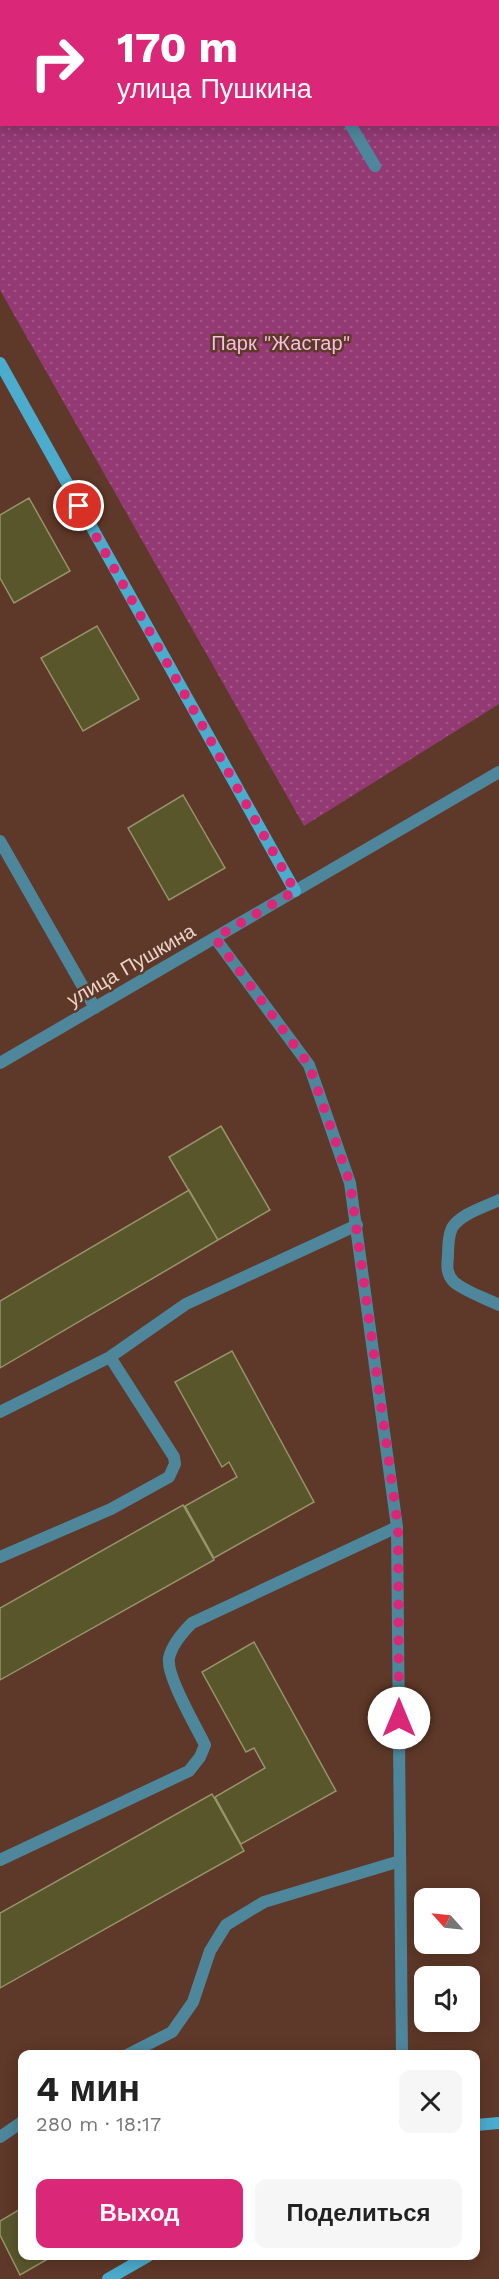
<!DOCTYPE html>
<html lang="ru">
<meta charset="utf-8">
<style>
body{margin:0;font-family:"Work Sans",sans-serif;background:#f6f6f6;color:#222;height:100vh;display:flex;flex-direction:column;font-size:22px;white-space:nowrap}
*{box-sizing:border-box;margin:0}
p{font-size:20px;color:#767676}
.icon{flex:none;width:33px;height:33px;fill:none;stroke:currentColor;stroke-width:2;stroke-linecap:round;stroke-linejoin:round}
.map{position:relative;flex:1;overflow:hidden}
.side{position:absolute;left:18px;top:2050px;width:462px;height:210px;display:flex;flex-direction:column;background:#fff;border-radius:12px;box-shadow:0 3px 15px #0003}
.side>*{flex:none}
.guide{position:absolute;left:0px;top:0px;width:500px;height:126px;box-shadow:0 3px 15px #0003;background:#db2777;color:#fff;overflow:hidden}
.needle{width:39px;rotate:297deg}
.tools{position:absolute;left:414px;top:1888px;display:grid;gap:12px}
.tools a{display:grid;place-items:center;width:66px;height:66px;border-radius:12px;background:#fff;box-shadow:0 3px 15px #0003;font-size:30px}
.pin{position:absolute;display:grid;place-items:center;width:51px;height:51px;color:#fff;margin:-26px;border:3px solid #fff;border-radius:50%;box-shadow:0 2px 6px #0007}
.me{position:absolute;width:66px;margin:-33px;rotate:0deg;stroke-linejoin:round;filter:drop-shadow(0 0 4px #0008)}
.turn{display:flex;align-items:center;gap:21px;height:126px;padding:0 18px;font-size:27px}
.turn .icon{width:78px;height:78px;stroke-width:2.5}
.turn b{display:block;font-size:42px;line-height:51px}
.round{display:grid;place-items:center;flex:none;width:63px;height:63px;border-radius:12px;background:#f6f6f6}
.headline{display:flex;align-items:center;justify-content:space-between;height:102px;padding:0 18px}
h1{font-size:36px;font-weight:700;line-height:45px}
.action{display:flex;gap:12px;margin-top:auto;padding:12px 18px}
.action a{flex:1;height:69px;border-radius:12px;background:#db2777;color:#fff;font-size:24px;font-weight:700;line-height:69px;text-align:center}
.action a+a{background:#f6f6f6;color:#222}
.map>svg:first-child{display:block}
</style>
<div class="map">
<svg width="499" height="2279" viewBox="0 0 499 2279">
<defs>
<pattern id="park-dots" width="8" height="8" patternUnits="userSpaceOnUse" patternTransform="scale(1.5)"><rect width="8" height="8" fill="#933a74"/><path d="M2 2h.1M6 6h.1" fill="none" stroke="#a25686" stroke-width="1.8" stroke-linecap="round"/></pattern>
</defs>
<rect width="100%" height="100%" fill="#5e3828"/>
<path fill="url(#park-dots)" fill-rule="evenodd" d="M0 0H499V704L304 826 0 290ZM2 2H498V124H2Z"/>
<path fill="#5a562c" stroke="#989468" stroke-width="1.5" d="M29 498 70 571 14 603 0 578V515Z
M97 626 139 699 83 731 41 658Z
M183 795 225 868 169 900 128 828Z
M221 1126 270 1210 218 1240 169 1157Z
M189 1190 218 1240 0 1368V1301Z
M232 1351 314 1502 214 1558 185 1506 237 1477 229 1462 222 1467 175 1382Z
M183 1505 214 1560 0 1680V1608Z
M254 1642 336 1791 241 1844 215 1797 265 1768 254 1748 246 1752 202 1672Z
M212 1794 244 1851 0 1988V1913Z
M22 2208V2256H53L20 2275 0 2235V2221Z"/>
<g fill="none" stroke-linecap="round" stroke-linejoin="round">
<path stroke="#4e879c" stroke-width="12" d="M0 113H2
M350 124 375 166
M499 1200C485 1207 460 1214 452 1228 448 1236 448 1247 448 1256 447 1265 446 1274 454 1282 466 1292 485 1298 499 1305
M0 1412 110 1357 186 1304 357 1225
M0 1557 111 1509 169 1477 175 1464 174 1457 110 1357
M0 1860 189 1771 200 1757 205 1745C196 1726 166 1676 169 1658 172 1644 183 1632 192 1623L397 1527
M127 2055 172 2032 193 2002 210 1951 226 1925 264 1902 400 1861
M0 2137 22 2122"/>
<path stroke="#4e879c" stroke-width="12" d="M0 841 95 1008
M215 938 309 1065 350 1183 397 1527 402 2055
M0 1063 499 772"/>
<path stroke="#4baccd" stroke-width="12" d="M0 363 295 891
M476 2125 499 2123
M108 2279 148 2256"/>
</g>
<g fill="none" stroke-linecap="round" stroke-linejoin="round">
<path stroke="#db2777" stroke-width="10" stroke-dasharray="0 18" d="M79 506 295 891 215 938 309 1065 350 1183 398 1527 399 1718"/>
</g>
<g text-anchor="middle" stroke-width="5" stroke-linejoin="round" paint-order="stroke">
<g font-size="20" fill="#f4bfde" stroke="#5e3828">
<text x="281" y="350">Парк "Жастар"</text>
</g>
<g font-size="20" fill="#ebd3c9" stroke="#5e3828">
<text transform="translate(131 965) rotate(-30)" y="7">улица Пушкина</text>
</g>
</g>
</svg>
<div class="tools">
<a><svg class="needle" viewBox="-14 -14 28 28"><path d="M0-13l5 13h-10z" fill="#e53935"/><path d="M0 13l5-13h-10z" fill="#767676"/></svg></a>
<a><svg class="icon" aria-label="sound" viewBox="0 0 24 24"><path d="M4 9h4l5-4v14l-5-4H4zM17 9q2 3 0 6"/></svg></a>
</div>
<div class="pin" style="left:79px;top:506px;background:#d93025"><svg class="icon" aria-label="arrive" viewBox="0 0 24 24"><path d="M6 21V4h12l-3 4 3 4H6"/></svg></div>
<svg class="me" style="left:399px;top:1718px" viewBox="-20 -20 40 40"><circle r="19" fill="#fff"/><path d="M0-13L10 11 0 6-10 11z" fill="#db2777"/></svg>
<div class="guide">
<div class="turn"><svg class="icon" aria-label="right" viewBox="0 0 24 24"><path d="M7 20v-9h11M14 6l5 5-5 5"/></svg><div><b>170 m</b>улица Пушкина</div></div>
</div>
<section class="side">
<div class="headline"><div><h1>4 мин</h1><p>280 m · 18:17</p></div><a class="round"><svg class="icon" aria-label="close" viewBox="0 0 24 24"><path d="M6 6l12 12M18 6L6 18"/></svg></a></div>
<div class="action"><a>Выход</a><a>Поделиться</a></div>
</section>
</div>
